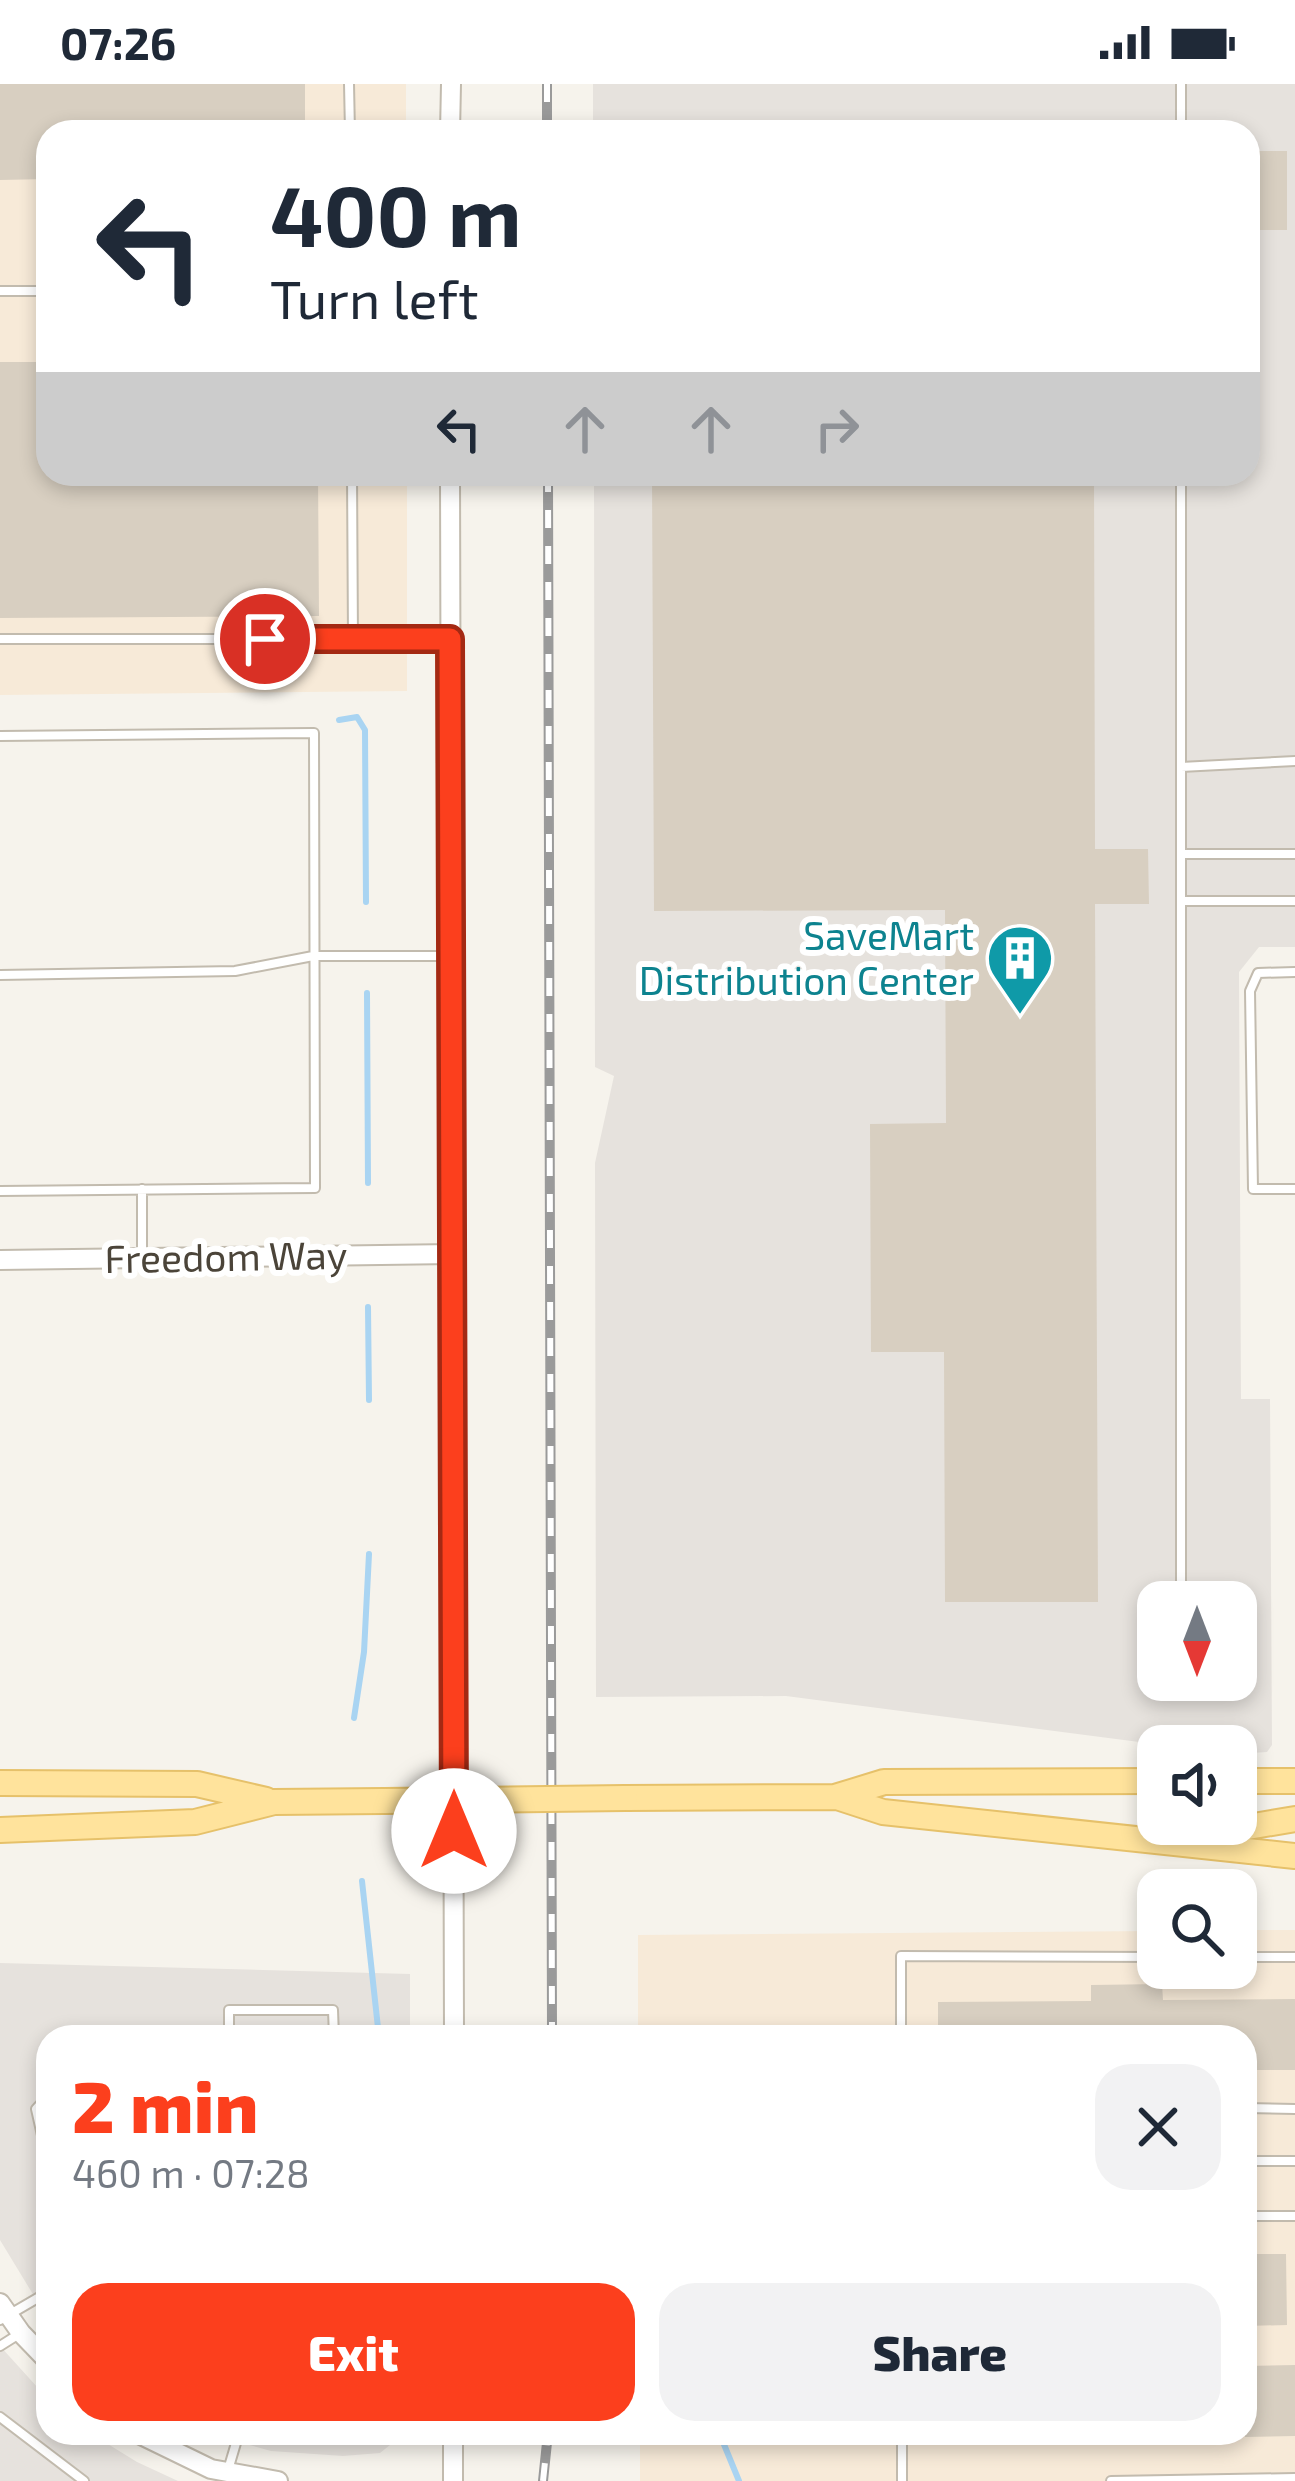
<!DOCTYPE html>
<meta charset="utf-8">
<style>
body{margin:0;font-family:"Exo 2",sans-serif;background:#f2f2f3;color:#1f2937;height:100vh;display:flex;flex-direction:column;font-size:45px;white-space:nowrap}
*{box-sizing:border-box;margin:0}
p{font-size:39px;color:#747a83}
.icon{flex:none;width:66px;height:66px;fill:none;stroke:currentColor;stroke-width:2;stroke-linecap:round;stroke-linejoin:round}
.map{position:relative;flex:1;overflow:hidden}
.details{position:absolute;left:36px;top:1941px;width:1221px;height:420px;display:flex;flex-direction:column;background:#fff;border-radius:36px;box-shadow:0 6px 18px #0003}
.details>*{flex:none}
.top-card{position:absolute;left:36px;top:36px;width:1224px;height:366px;border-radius:36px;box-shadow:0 6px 18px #0003;background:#fff;color:#1f2937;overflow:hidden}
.needle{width:78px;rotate:180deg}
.controls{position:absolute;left:1137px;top:1497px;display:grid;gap:24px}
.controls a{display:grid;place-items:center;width:120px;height:120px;border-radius:24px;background:#fff;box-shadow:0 6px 18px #0003;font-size:60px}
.pin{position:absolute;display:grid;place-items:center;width:102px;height:102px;color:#fff;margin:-51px;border:6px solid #fff;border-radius:50%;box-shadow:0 3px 12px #0007}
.me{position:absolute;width:132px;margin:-66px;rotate:0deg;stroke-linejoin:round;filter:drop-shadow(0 0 9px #0008)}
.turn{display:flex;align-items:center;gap:42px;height:252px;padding:0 36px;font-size:54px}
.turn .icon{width:156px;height:156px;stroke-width:2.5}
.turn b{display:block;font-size:84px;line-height:102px}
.lanes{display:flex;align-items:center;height:114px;padding:0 36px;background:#0003;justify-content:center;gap:60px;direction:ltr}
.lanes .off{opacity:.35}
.round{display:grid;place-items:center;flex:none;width:126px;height:126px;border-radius:36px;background:#f2f2f3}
.overview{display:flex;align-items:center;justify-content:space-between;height:204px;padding:0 36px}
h1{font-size:72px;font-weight:800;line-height:90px;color:#fc3f1d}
.button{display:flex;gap:24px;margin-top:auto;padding:24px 36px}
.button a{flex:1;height:138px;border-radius:36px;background:#fc3f1d;color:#fff;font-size:48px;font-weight:800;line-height:138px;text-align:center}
.button a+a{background:#f2f2f3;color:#1f2937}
.status{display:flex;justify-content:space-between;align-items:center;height:84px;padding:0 60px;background:#fff;direction:ltr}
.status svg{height:33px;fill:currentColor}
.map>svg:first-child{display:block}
</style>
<div class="status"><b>07:26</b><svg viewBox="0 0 49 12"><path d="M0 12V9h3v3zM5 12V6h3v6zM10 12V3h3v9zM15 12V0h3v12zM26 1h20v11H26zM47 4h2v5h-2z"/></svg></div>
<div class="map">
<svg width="1295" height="2397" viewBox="0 0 1295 2397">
<rect width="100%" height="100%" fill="#f6f3ec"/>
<path fill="#f7ead8" d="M0 0H406V48H48V390H407V607L0 611Z
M1236 1846H1295V2397H640V2349H1245V1953H638V1851L1158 1847V1884H1236Z"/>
<path fill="#e6e2dd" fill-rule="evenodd" d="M593 0H1295V863H1259L1239 888 1241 1315H1270L1272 1661 1267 1668 1236 1670V1662H1170L786 1612 596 1613 595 1079 614 992 595 983 594 390H1248V48H593ZM1158 1518H1236V1596H1158Z
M0 1879 410 1890V1953H48V2235L0 2156Z
M0 2262 48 2315V2349H90L137 2378 178 2397H0Z
M206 2349H405L380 2369 343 2372 271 2367Z"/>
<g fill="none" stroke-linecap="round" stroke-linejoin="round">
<path stroke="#a9d4f2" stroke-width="6" d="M339 636 357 633 365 646 366 818
M367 909 368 1099
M368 1223 369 1316
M354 1634 364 1568 369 1470
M362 1797 379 1953
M723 2349V2358L739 2397"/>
</g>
<path fill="#d8cfc1" d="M0 0H305V48H48V95L0 96Z
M1248 67H1287V146H1248Z
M0 278H48V390H318L319 532 0 534Z
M652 390H1094L1095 765H1148L1149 820H1095L1098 1518H945L944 1268H871L870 1040 946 1039 945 826 654 827Z
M1162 1900 1163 1916 1295 1915V1986H1245V1953H938V1918L1091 1917V1901Z
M1245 2170H1286L1287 2241 1245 2242Z
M1295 2281V2352L1245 2353V2282Z"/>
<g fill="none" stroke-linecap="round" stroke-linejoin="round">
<g stroke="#c2bbae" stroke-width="12">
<path id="service" d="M349 0 350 48
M1181 0V48
M0 207H48
M352 390 353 555
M1181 390V1518
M0 555H448
M0 652 314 649 315 1104 0 1107
M1181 683 1295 677
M1181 770H1295
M1181 817H1295
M1295 888 1258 889 1250 907 1253 1105H1295
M0 891 235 887 313 872H450
M142 1105V1170
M1236 1873H1295
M229 1953V1926H333L334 1953
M901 1953V1872L1158 1873
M48 2012 36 2025 48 2078
M1245 2024 1295 2025
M1245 2077H1295
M1245 2132H1295
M0 2236 48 2208
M0 2262 19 2250
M0 2333 84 2397
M902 2349V2397
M228 2386 239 2349
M1111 2397 1295 2394"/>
</g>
<g stroke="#c2bbae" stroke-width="22">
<path id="tertiary" d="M450 48 451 0
M450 390 454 1953
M0 1176 453 1170
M0 2219 21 2249 48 2277
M137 2349 211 2385 278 2397
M453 2349V2397"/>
</g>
<g stroke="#e6c16a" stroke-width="28">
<path id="primary" d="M1236 1697H1295
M0 1699 197 1700 266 1716
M837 1713 883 1728 1295 1772
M625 1714 835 1713 884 1698 1158 1697
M0 1746 195 1738 274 1718 384 1717
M1183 1754 1295 1735"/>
</g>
<use href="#service" stroke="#fff" stroke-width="8"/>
<use href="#tertiary" stroke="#fff" stroke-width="18"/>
<use href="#primary" stroke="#ffe39c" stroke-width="24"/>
<g stroke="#9a9a9a" stroke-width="10">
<path id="rail" d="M547 0V48
M548 390 552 1953
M543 2397 548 2349"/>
</g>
<use href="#rail" stroke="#fff" stroke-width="6" stroke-dasharray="18" stroke-linecap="butt"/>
<g stroke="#e6c16a" stroke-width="28" stroke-linecap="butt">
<path id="primary-bridge" d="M384 1717 625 1714"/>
</g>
<use href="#primary-bridge" stroke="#ffe39c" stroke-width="24"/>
</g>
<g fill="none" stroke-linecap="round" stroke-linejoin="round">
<g stroke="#a42913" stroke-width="30">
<path id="route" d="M265 555H450L454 1747"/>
</g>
<use href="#route" stroke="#fc3f1d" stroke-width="21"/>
</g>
<defs>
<g id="building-pin" transform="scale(3.45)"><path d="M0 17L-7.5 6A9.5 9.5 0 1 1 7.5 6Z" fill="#0f9aa8" stroke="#fff"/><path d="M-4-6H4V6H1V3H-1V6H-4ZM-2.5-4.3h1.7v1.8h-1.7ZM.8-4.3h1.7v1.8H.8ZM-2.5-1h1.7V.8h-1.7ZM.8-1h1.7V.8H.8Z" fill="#fff"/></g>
</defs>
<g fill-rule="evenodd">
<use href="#building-pin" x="1020" y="874"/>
</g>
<g text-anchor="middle" stroke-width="12" stroke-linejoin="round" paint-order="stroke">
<g font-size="39" fill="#0d838f" stroke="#fff" text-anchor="end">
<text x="974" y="866">SaveMart<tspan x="974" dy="45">Distribution Center</tspan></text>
</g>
<g font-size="39" fill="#4b4439" stroke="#fff">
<text transform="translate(226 1173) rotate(-1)" y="14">Freedom Way</text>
</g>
</g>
</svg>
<div class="controls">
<a><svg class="needle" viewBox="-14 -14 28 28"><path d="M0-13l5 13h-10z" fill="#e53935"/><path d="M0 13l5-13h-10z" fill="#747a83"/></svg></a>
<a><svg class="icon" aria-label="sound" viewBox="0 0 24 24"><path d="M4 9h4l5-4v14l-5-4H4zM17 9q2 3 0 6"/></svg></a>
<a><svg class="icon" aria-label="search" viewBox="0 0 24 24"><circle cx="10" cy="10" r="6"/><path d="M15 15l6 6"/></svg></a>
</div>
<div class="pin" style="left:265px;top:555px;background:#d93025"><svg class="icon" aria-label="arrive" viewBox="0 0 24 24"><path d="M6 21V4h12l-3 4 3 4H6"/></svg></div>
<svg class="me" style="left:454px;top:1747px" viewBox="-20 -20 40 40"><circle r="19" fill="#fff"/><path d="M0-13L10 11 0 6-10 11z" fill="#fc3f1d"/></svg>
<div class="top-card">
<div class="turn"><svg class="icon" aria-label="left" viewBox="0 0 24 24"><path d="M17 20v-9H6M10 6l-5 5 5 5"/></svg><div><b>400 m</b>Turn left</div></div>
<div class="lanes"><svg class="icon" aria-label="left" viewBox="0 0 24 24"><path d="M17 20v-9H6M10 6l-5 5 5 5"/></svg><svg class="icon off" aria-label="ahead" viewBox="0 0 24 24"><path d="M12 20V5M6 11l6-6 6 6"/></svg><svg class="icon off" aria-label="ahead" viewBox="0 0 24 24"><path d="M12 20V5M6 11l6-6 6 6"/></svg><svg class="icon off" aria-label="right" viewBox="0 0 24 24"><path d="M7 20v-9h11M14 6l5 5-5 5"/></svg></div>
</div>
<section class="details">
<div class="overview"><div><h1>2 min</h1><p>460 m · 07:28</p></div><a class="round"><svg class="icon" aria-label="close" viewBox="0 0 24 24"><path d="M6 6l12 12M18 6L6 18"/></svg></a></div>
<div class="button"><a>Exit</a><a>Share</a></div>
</section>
</div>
